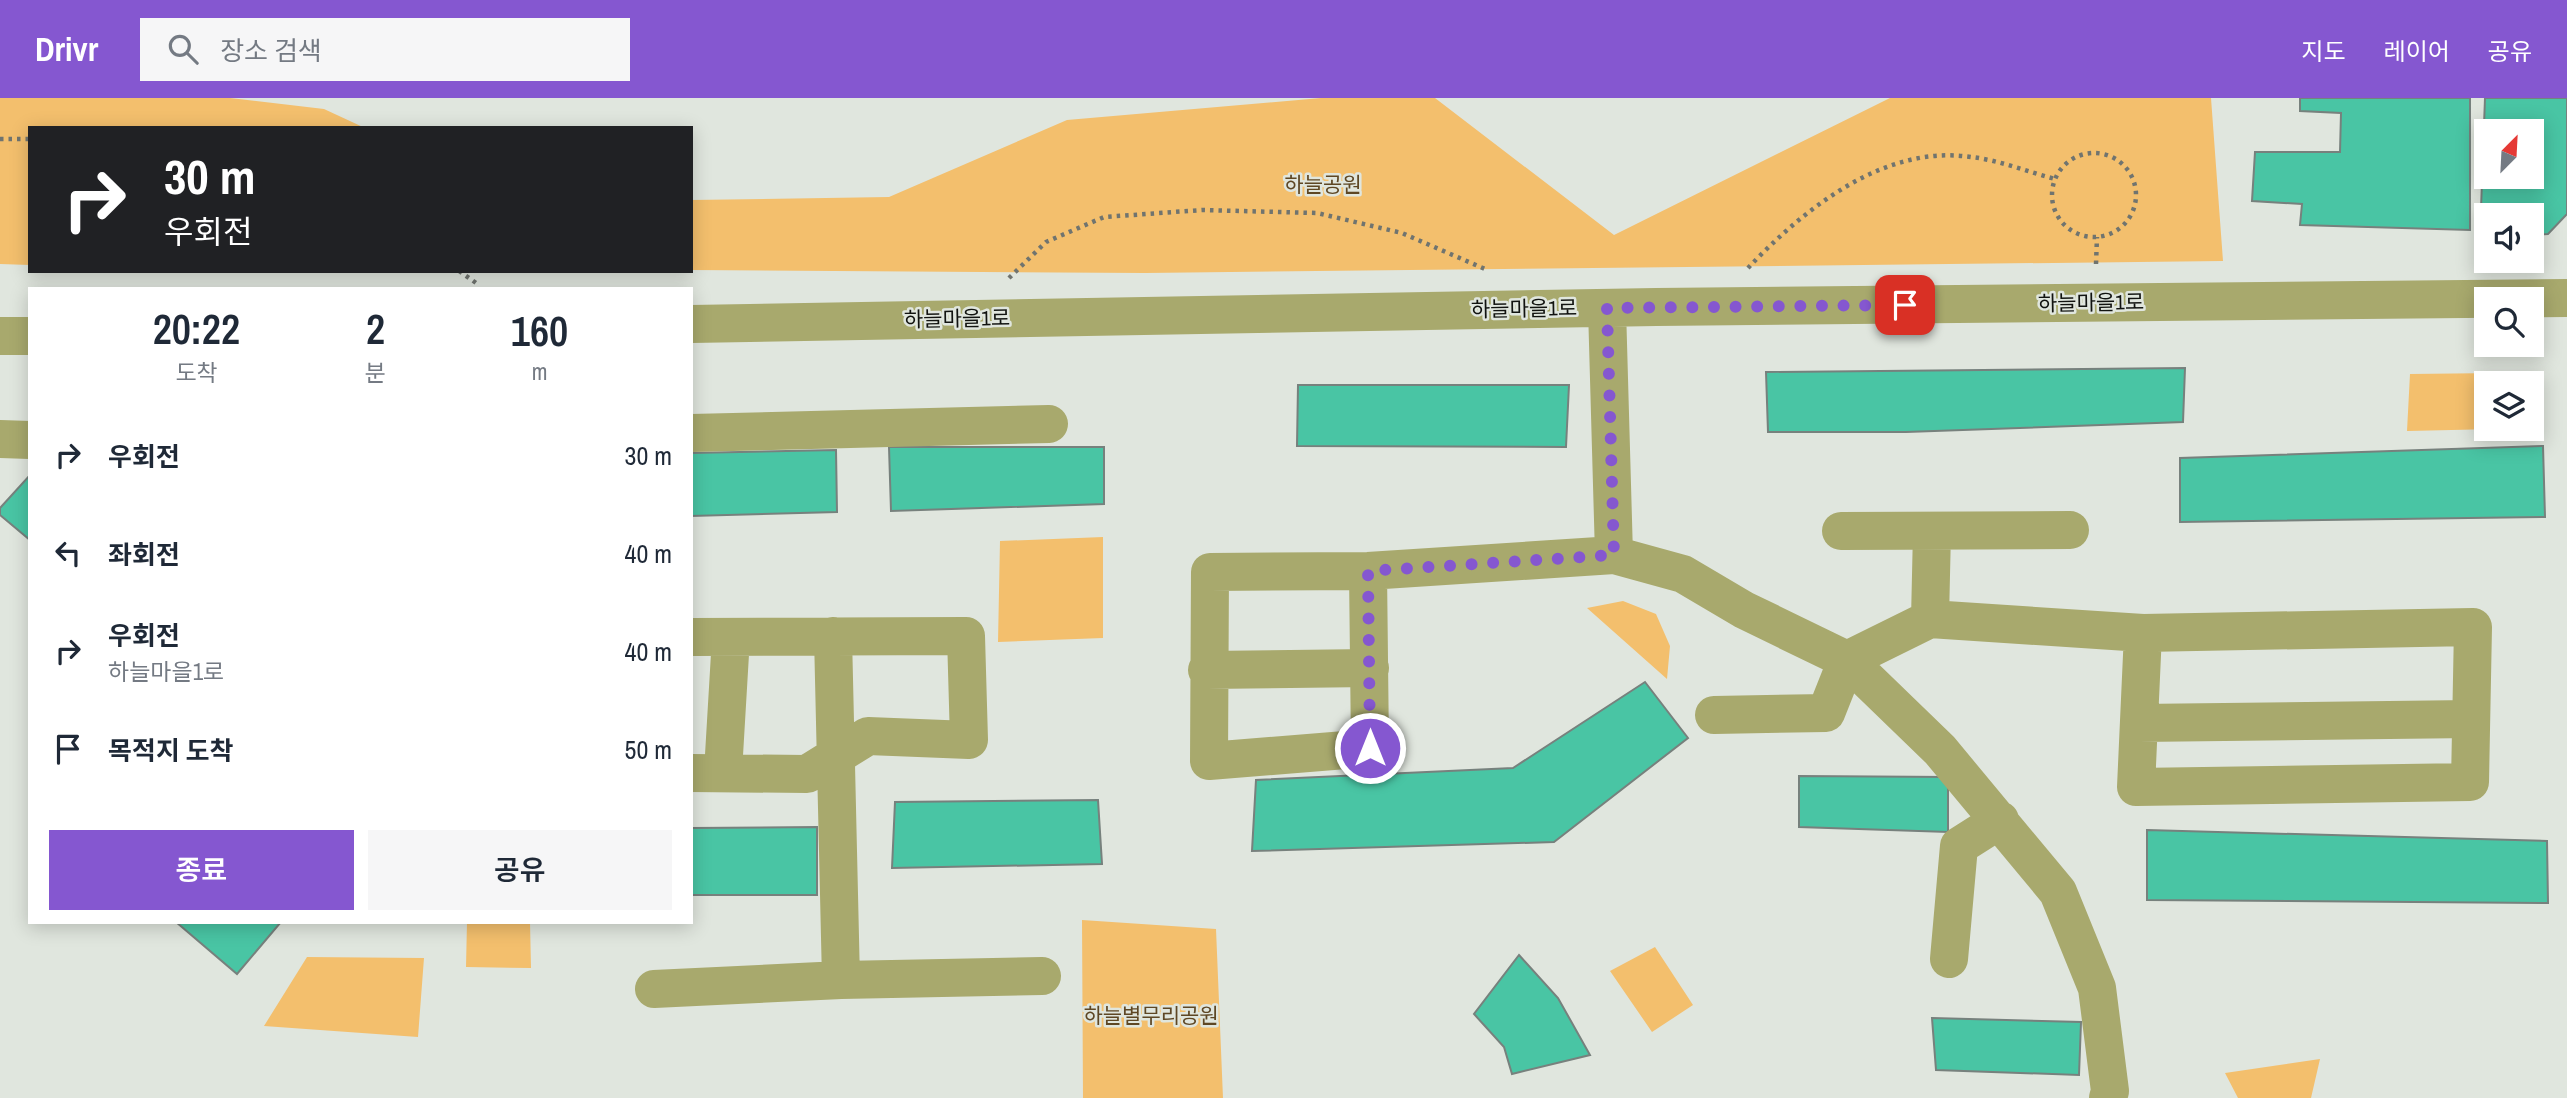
<!DOCTYPE html>
<html lang="ko">
<meta charset="utf-8">
<style>
body{margin:0;font-family:"Archivo Narrow","Noto Sans KR",sans-serif;background:#f6f6f7;color:#1f2937;height:100vh;display:flex;flex-direction:column;font-size:26px;white-space:nowrap}
*{box-sizing:border-box;margin:0}
p{font-size:23px;color:#747a83}
.icon{flex:none;width:38px;height:38px;fill:none;stroke:currentColor;stroke-width:2;stroke-linecap:round;stroke-linejoin:round}
.map{position:relative;flex:1;overflow:hidden}
.panel{position:absolute;left:28px;top:189px;width:665px;height:637px;display:flex;flex-direction:column;background:#fff;border-radius:0px;box-shadow:0 4px 18px #0003}
.panel>*{flex:none}
.guide{position:absolute;left:28px;top:28px;width:665px;height:147px;border-radius:0px;box-shadow:0 4px 18px #0003;background:#202124;color:#fff;overflow:hidden}
.needle{width:46px;rotate:24deg}
.tools{position:absolute;left:2474px;top:21px;display:grid;gap:14px}
.tools a{display:grid;place-items:center;width:70px;height:70px;border-radius:0px;background:#fff;box-shadow:0 4px 18px #0003;font-size:35px}
.pin{position:absolute;display:grid;place-items:center;width:60px;height:60px;color:#fff;margin:-30px;border-radius:14px;box-shadow:0 4px 10px #0006}
.me{position:absolute;width:77px;margin:-38px;rotate:0deg;stroke-linejoin:round;filter:drop-shadow(0 0 5px #0008)}
.turn{display:flex;align-items:center;gap:24px;height:147px;padding:0 21px;font-size:32px}
.turn .icon{width:91px;height:91px;stroke-width:2.5}
.turn b{display:block;font-size:49px;line-height:60px}
.eta{display:flex;justify-content:space-evenly;align-items:center;height:119px;text-align:center}
.eta b{font-size:42px;font-weight:600;line-height:49px}
.action{display:flex;gap:14px;margin-top:auto;padding:14px 21px}
.action a{flex:1;height:80px;border-radius:0px;background:#8557d0;color:#fff;font-size:28px;font-weight:600;line-height:80px;text-align:center}
.action a+a{background:#f6f6f7;color:#1f2937}
ul{padding:0;list-style:none}
li{display:flex;align-items:center;gap:21px;height:98px;padding:0 21px}
li div{flex:1}
li b{display:block;font-size:26px}
li em{font-style:normal}
header{display:flex;align-items:center;gap:42px;box-sizing:border-box;height:98px;padding:0 35px;background:#8557d0;color:#fff}
header strong{font-size:33px}
nav{display:flex;gap:38px;margin-inline-start:auto;font-size:24px}
.search{width:490px;height:63px;background:#f6f6f7;display:flex;align-items:center;gap:18px;box-sizing:border-box;padding:0 24px;border-radius:0px;color:#747a83;font-size:26px}
.map>svg:first-child{display:block}
</style>
<header>
<strong>Drivr</strong>
<div class="search"><svg class="icon" aria-label="search" viewBox="0 0 24 24"><circle cx="10" cy="10" r="6"/><path d="M15 15l6 6"/></svg>장소 검색</div>
<nav><a>지도</a><a>레이어</a><a>공유</a></nav>
</header>
<div class="map">
<svg width="2567" height="1000" viewBox="0 0 2567 1000">
<rect width="100%" height="100%" fill="#e0e6de"/>
<path fill="#f3bf6d" d="M0 0H230L324 11 365 30H30V167L0 166Z
M1321 0H1435L1614 137 1890 0H2211L2223 163 1145 175 691 172V102L889 99 1067 22Z
M2498 275V285H2487V331H2496L2407 333 2410 276Z
M1103 439V540L998 544 1000 443Z
M1623 503 1656 516 1670 548 1667 581 1587 510Z
M1082 822 1216 831 1223 1000H1083Z
M467 824H530L531 870 466 869Z
M1655 849 1693 907 1652 934 1610 873Z
M307 859 424 860 418 939 264 928Z
M2320 961 2311 1000H2238L2225 975Z"/>
<path fill="#49c5a4" stroke="#77817d" stroke-width="2" fill-rule="evenodd" d="M2300 0H2470V132L2300 127 2302 106 2252 103 2255 54H2340L2341 15 2300 13Z
M2485 0H2567V116L2548 136 2532 137V117H2487V139H2480ZM2487 33H2532V79H2487Z
M2185 270 2183 324 1906 334H1768L1766 274Z
M1298 287H1569L1566 349 1297 348Z
M2543 348 2545 419 2180 424V360Z
M889 349H1104V406L891 413Z
M836 352 837 414 691 418V355Z
M30 377V442L0 417V410Z
M1645 584 1688 640 1554 744 1252 753 1256 682 1513 670Z
M1799 678 1948 679V734L1799 729Z
M1098 702 1102 766 892 770 895 704Z
M817 729V797H691V730Z
M2147 732 2547 743 2548 805 2147 802Z
M176 824H281L237 876Z
M1519 857 1558 900 1590 957 1512 976 1504 949 1474 916Z
M1932 920 2081 924 2079 977 1936 972Z"/>
<g fill="none" stroke-linecap="round" stroke-linejoin="round">
<path stroke="#70746f" stroke-width="4.5" stroke-dasharray="3.5 5" stroke-linecap="butt" d="M0 41H30
M2052 97a42 42 0 1 1 84 0a42 42 0 1 1-84 0Z
M2096 166 2097 139
M1748 170C1804 111 1884 46 1971 59 1999 62 2028 74 2055 81
M459 173 479 187
M1009 180 1046 144 1104 119 1202 112 1317 115 1402 135 1485 171"/>
<path stroke="#a8a96d" stroke-width="38" d="M1607 210 1614 457
M691 226 1656 209 2567 200
M0 238H30
M691 335 1049 326
M0 341 30 342
M1841 433 2070 432
M1368 473 1370 650 1209 663 1210 474 1368 473 1614 457 1683 476 1744 512 1847 562 1940 652 2058 794 2097 890 2110 993 2108 1000
M1930 521 1932 433
M833 538 841 882
M691 539 966 538 969 642 868 638 807 676 691 675
M1207 572 1370 570
M1714 617 1826 615 1847 562 1930 521 2143 535 2473 529 2470 684 2136 689 2143 535
M2139 625 2471 621
M723 674 731 539
M1949 861 1959 748 2000 722
M654 891 841 882 1042 878"/>
</g>
<g fill="none" stroke-linecap="round" stroke-linejoin="round">
<path stroke="#8557d0" stroke-width="12" stroke-dasharray="0 21.6" d="M1370 650 1368 473 1614 457 1607 210 1905 207"/>
</g>
<g text-anchor="middle" stroke-width="5" stroke-linejoin="round" paint-order="stroke">
<g font-size="21" fill="#5e4724" stroke="#e0e6de">
<text x="1323" y="94">하늘공원</text>
<text x="1151" y="925">하늘별무리공원</text>
</g>
<g font-size="21" fill="#111310" stroke="#e0e6de">
<text transform="translate(2091 205) rotate(-1)" y="7">하늘마을1로</text>
<text transform="translate(1524 211) rotate(-1)" y="7">하늘마을1로</text>
<text transform="translate(957 221) rotate(-1)" y="7">하늘마을1로</text>
</g>
</g>
</svg>
<div class="tools">
<a><svg class="needle" viewBox="-14 -14 28 28"><path d="M0-13l5 13h-10z" fill="#e53935"/><path d="M0 13l5-13h-10z" fill="#747a83"/></svg></a>
<a><svg class="icon" aria-label="sound" viewBox="0 0 24 24"><path d="M4 9h4l5-4v14l-5-4H4zM17 9q2 3 0 6"/></svg></a>
<a><svg class="icon" aria-label="search" viewBox="0 0 24 24"><circle cx="10" cy="10" r="6"/><path d="M15 15l6 6"/></svg></a>
<a><svg class="icon" aria-label="layers" viewBox="0 0 24 24"><path d="M12 4l9 5-9 5-9-5zM3 14l9 5 9-5"/></svg></a>
</div>
<div class="pin" style="left:1905px;top:207px;background:#d93025"><svg class="icon" aria-label="arrive" viewBox="0 0 24 24"><path d="M6 21V4h12l-3 4 3 4H6"/></svg></div>
<svg class="me" style="left:1370px;top:650px" viewBox="-20 -20 40 40"><circle r="17" fill="#8557d0" stroke="#fff" stroke-width="3"/><path d="M0-11L8 9 0 5-8 9z" fill="#fff"/></svg>
<div class="guide">
<div class="turn"><svg class="icon" aria-label="right" viewBox="0 0 24 24"><path d="M7 20v-9h11M14 6l5 5-5 5"/></svg><div><b>30 m</b>우회전</div></div>
</div>
<section class="panel">
<div class="eta">
<div><b>20:22</b><p>도착</p></div>
<div><b>2</b><p>분</p></div>
<div><b>160</b><p>m</p></div>
</div>
<ul>
<li><svg class="icon" aria-label="right" viewBox="0 0 24 24"><path d="M7 20v-9h11M14 6l5 5-5 5"/></svg><div><b>우회전</b></div><em>30 m</em></li>
<li><svg class="icon" aria-label="left" viewBox="0 0 24 24"><path d="M17 20v-9H6M10 6l-5 5 5 5"/></svg><div><b>좌회전</b></div><em>40 m</em></li>
<li><svg class="icon" aria-label="right" viewBox="0 0 24 24"><path d="M7 20v-9h11M14 6l5 5-5 5"/></svg><div><b>우회전</b><p>하늘마을1로</p></div><em>40 m</em></li>
<li><svg class="icon" aria-label="arrive" viewBox="0 0 24 24"><path d="M6 21V4h12l-3 4 3 4H6"/></svg><div><b>목적지 도착</b></div><em>50 m</em></li>
</ul>
<div class="action"><a>종료</a><a>공유</a></div>
</section>
</div>
